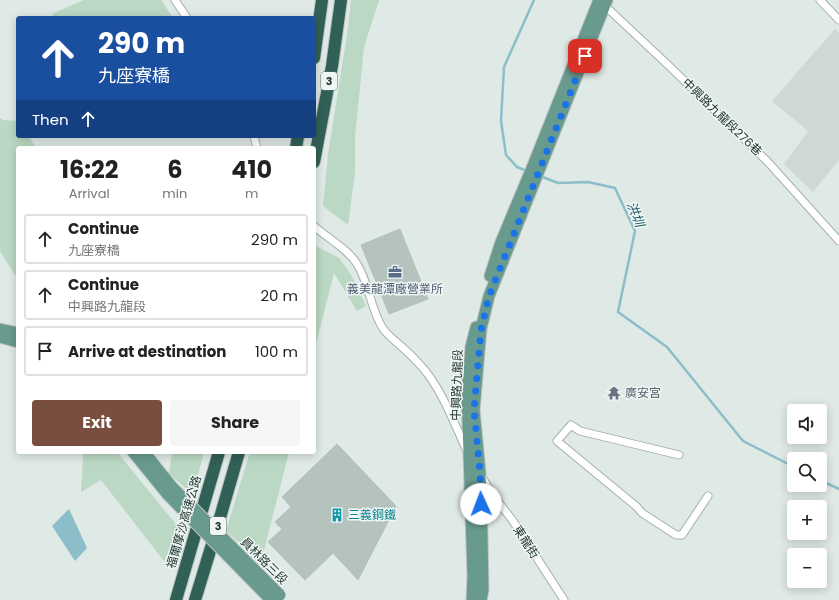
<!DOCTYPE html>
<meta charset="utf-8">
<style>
body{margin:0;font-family:Poppins,"Noto Sans TC",sans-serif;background:#f6f6f6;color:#222;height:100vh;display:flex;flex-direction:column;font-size:15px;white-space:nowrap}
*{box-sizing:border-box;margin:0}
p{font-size:13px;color:#767676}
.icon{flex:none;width:22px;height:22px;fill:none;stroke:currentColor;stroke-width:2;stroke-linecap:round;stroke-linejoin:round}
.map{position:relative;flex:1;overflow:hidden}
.drawer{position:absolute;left:16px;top:146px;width:300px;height:308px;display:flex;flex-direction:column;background:#fff;border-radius:4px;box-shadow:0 2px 10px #0003}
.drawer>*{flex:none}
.banner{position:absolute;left:16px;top:16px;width:300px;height:122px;border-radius:4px;box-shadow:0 2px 10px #0003;background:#1a4fa0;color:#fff;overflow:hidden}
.tools{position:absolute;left:787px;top:404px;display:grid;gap:8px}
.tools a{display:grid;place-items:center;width:40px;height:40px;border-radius:4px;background:#fff;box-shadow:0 2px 10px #0003;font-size:20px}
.pin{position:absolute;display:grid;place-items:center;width:34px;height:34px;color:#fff;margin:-17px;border-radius:8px;box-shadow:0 2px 6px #0006}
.me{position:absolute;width:44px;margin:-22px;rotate:358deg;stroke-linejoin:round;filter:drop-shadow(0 0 3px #0008)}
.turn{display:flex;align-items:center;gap:14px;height:84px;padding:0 16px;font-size:18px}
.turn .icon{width:52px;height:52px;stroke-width:2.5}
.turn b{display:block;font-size:28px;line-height:34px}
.then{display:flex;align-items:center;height:38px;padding:0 16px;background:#0003;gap:8px;font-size:15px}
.eta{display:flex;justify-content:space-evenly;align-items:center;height:68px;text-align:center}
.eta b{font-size:24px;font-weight:700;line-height:28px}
.action{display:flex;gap:8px;margin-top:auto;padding:8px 16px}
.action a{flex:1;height:46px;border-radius:4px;background:#794e3f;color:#fff;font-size:16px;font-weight:700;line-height:46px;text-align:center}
.action a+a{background:#f6f6f6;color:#222}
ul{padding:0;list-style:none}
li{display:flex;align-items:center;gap:12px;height:50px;margin:0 8px 6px;padding:0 8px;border:2px solid #e0e0e0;border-radius:4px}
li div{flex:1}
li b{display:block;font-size:15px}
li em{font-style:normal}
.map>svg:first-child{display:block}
</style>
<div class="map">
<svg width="839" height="600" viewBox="0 0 839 600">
<rect width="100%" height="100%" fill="#dfe9e5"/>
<path fill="#ced8d4" d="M835 29 839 33V160L813 192 784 164 808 131 772 101Z"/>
<path fill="#bad8c3" d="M84 0H161L173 18H54L52 14Z
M351 0H379L364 47 355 137V172L348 225 323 206 328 155 347 35Z
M0 118 3 120 18 121V136H29L36 148H18V280L0 251Z
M314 245 339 258 352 276 366 306 357 311 334 273 314 352Z
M83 452H117L179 528 164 561 101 480 81 492 83 458Z
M172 452H204L193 494 169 474Z
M250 452H289L261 562 226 531Z"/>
<path fill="#8cbec9" d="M69 509 87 548 75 561 52 526Z"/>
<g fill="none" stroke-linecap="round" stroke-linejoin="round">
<path stroke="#8cbec9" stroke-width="2.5" d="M527 171 517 167 506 155 501 121 504 67 534 0
M540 176 558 183 588 182 615 188 635 231 618 312 667 347 743 441 794 467
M820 480 839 489"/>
</g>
<path fill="#b5c3be" stroke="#b2c1bb" d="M400 229 428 299 389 314 361 245Z
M337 444 396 506 358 580 333 553 305 580 268 542 282 529 275 522 291 507 282 497Z"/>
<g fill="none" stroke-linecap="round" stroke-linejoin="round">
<g stroke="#a3b0ac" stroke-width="9">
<path id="street" d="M175 0 187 18
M820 0 839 20
M603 4 667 64 767 161 839 241
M254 136 257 148
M314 226C327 238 348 249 357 264 369 283 370 307 382 327 386 334 394 340 401 346 409 353 416 360 423 368 443 392 454 423 467 451
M679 455 580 431 571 425 557 441 637 507 642 513 676 535H682L708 496
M481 475 492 494 513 521 564 600"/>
</g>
<g stroke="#bdc3c2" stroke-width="13">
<path id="primary" d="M490 276 501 242 534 163 599 0
M0 329 18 333
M0 337 18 342
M133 452 168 495
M144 452 172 487
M472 600 473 576 467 393 471 347 476 327
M481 600 483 590 482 535 480 472 474 410 481 329 489 296 607 0"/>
</g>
<g stroke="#bdc3c2" stroke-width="14">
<path id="highway" d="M314 58 322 0
M296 148 298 136
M314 162 332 66 341 0
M176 600 219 452
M195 600 217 528 239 452"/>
</g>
<use href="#street" stroke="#fff" stroke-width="7"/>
<use href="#primary" stroke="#689a8e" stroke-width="11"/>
<use href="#highway" stroke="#316057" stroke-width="12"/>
<g stroke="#bdc3c2" stroke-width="13" stroke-linecap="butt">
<path id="primary-bridge" d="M172 487 280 595
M168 495 271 600"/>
</g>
<use href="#primary-bridge" stroke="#689a8e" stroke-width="11"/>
</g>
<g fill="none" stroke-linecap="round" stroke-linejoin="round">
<path stroke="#1a73e8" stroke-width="7" stroke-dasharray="0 12.6" d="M481 504 480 472 474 410 481 330 489 296 585 56"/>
</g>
<defs>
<g id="office-bare" transform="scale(1.08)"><path d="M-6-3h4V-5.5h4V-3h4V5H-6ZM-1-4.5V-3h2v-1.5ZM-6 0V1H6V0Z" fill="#5c6f8a" stroke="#eff6f3" stroke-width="2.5" paint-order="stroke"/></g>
<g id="temple-bare" transform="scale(1.08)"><path d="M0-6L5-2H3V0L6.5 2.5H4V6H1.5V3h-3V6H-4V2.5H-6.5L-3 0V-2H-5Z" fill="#6b7280" stroke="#eff6f3" stroke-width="2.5" paint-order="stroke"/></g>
<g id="building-bare" transform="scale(1.08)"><path d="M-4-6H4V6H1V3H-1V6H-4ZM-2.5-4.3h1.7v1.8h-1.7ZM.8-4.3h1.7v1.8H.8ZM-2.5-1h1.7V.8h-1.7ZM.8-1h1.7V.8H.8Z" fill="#0f9aa8" stroke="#eff6f3" stroke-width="2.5" paint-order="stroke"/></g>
</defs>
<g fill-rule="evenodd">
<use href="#office-bare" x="395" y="272"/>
<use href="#temple-bare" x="614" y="393"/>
<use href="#building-bare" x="337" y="515"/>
</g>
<g text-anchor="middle" stroke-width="3" stroke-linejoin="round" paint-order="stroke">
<g fill="#eff6f3" stroke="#60706c" stroke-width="1">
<rect x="321" y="72" width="16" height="18" rx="3"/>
<rect x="210" y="517" width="16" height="18" rx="3"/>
</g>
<g font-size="11" font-weight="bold" fill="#223732">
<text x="329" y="85">3</text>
<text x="218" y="530">3</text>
</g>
<g font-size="12" fill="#223732" stroke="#eff6f3">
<text transform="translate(722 117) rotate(44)" y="4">中興路九龍段276巷</text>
<text transform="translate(457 385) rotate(-88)" y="4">中興路九龍段</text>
<text transform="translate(184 522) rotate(-74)" y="4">福爾摩沙高速公路</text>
<text transform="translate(526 542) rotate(57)" y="4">東龍街</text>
<text transform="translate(264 561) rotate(45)" y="4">員林路三段</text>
</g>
<g font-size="12" fill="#4e5e75" stroke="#eff6f3">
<text x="395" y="293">義美龍潭廠營業所</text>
</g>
<g font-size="12" fill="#5b616d" stroke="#eff6f3" text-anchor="start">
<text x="625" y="397">廣安宮</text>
</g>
<g font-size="12" fill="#0d838f" stroke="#eff6f3" text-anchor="start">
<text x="348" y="519">三義鋼鐵</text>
</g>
<g font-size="13" font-style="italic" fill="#235f6c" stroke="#eff6f3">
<text transform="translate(636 214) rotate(68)" y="5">洪圳</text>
</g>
</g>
</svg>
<div class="tools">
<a><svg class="icon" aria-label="sound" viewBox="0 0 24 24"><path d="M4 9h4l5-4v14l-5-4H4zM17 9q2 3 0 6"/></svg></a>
<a><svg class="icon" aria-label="search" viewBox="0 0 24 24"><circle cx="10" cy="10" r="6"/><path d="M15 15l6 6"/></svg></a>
<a>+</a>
<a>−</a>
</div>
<div class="pin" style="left:585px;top:56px;background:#d93025"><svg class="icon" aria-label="arrive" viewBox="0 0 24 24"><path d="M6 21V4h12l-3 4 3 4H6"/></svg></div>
<svg class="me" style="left:481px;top:504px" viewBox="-20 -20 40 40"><circle r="19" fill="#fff"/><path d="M0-13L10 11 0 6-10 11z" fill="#1a73e8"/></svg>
<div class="banner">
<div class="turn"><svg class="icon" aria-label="ahead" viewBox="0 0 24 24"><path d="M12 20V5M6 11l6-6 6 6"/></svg><div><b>290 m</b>九座寮橋</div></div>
<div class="then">Then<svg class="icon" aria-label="ahead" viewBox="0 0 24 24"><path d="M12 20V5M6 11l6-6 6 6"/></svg></div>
</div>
<section class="drawer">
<div class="eta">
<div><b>16:22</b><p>Arrival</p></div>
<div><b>6</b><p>min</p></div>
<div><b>410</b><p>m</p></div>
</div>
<ul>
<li><svg class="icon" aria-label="ahead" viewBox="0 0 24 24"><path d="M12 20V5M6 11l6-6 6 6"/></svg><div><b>Continue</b><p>九座寮橋</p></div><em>290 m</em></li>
<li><svg class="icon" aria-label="ahead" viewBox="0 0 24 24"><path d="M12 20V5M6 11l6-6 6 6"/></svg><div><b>Continue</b><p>中興路九龍段</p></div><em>20 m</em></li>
<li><svg class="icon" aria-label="arrive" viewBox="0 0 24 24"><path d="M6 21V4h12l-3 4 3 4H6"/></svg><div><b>Arrive at destination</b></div><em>100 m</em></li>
</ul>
<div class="action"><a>Exit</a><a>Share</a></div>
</section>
</div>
